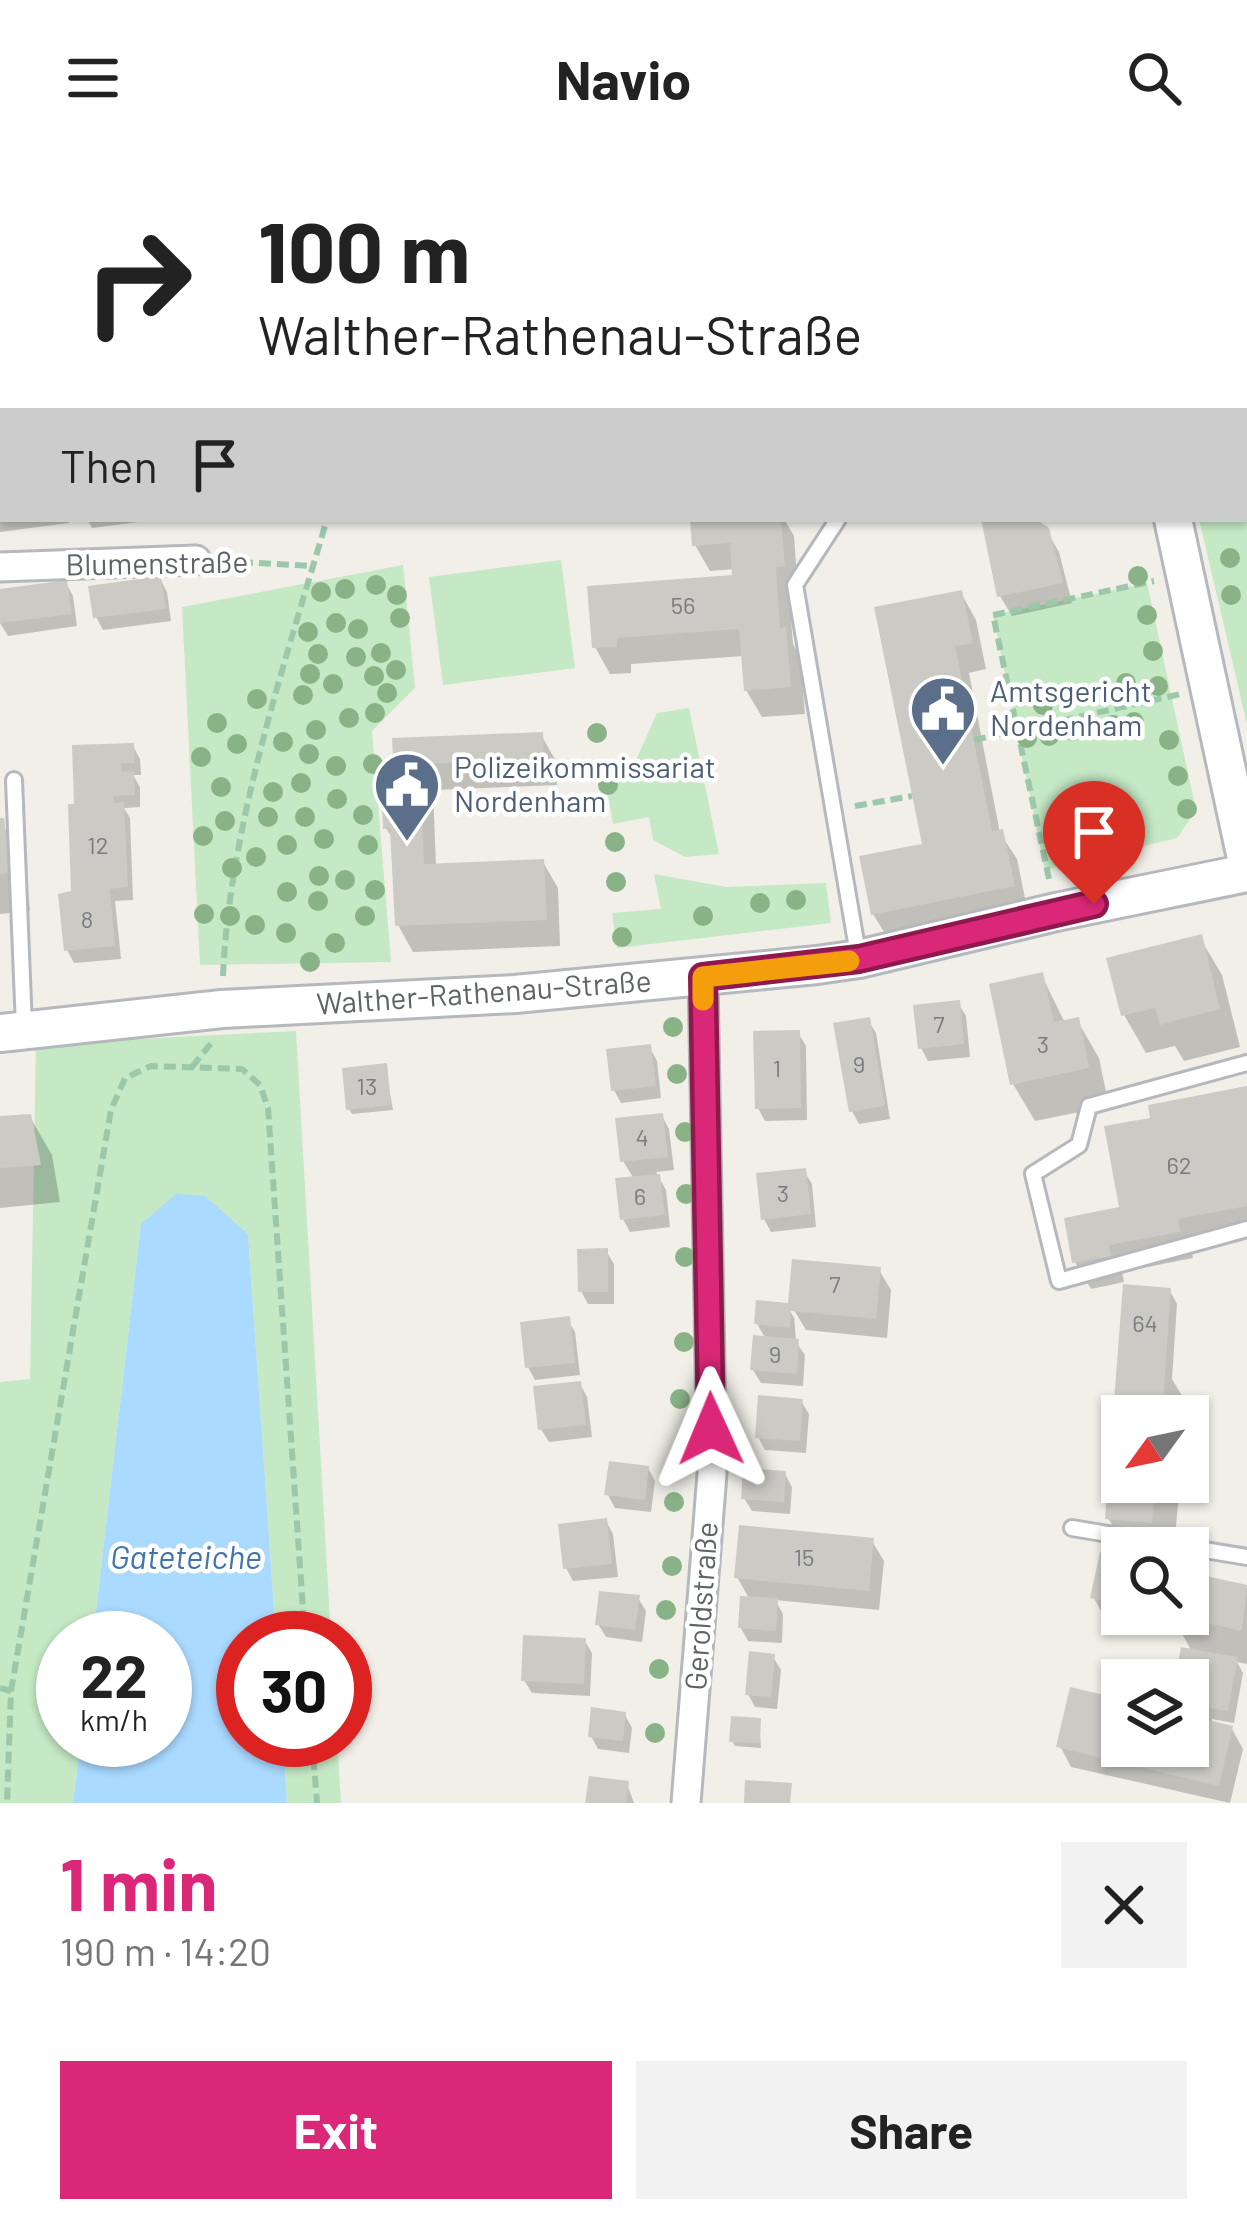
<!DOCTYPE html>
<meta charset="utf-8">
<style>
body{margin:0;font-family:Barlow,sans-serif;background:#f2f2f2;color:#222;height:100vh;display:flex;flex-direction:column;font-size:45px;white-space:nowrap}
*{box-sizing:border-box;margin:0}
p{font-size:39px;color:#767676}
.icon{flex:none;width:66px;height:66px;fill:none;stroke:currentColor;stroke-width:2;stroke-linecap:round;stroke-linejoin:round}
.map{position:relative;height:1647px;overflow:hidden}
.panel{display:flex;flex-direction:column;background:#fff;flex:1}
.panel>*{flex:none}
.hud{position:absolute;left:0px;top:0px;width:1248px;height:366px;box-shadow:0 3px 9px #0004;background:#fff;color:#222;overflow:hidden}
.needle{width:78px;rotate:237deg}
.tools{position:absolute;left:1101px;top:1239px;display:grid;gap:24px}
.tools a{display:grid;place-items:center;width:108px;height:108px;border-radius:0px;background:#fff;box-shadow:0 3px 9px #0004;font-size:60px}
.speed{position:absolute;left:36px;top:1455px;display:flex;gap:24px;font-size:60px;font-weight:700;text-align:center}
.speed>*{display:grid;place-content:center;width:156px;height:156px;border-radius:50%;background:#fff;box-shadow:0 3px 9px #0004;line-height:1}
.speed small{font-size:30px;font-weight:400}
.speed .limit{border:18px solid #d22;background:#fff;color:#111}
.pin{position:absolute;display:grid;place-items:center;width:102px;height:102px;color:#fff;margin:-123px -51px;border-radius:50% 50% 50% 0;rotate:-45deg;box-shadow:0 0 12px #0007}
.pin .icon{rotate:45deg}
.me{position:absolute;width:132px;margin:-66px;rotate:359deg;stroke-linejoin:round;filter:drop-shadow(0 0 9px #0008)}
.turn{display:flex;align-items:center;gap:42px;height:252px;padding:0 60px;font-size:54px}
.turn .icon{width:156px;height:156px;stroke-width:2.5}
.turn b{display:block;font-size:84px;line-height:102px}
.then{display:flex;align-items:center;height:114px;padding:0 60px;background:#0003;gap:24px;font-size:45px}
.round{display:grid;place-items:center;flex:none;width:126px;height:126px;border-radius:0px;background:#f2f2f2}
.headline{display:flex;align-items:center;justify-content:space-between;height:204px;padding:0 60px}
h1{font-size:72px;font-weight:700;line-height:90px;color:#db2777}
.button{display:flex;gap:24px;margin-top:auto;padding:24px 60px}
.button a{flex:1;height:138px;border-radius:0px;background:#db2777;color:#fff;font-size:48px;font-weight:700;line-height:138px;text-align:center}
.button a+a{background:#f2f2f2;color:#222}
header{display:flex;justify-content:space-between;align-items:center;height:156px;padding:0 60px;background:#fff;font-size:54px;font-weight:700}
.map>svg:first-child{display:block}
</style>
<header><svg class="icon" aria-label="menu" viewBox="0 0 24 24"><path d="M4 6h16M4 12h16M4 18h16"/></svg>Navio<svg class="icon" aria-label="search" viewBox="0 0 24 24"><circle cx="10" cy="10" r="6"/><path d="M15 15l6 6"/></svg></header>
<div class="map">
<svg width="1247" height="1647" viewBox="0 0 1247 1647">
<rect width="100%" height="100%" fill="#f1efe8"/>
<path fill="#e1ded6" d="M329 0H1062V3H329Z"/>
<path fill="#c5e8c5" d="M1247 254V568L1199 363H1245Z
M561 404 575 512 443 529 429 421Z
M403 409 415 532 372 575 391 806 200 809 182 451Z
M1147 427 1196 654 1177 682 1045 714 993 459Z
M689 552 719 698 685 701 653 684 649 661 613 668 603 610 633 611 657 557Z
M654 718 726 731 826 727 831 767 617 792 612 757 661 753Z
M296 875 331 1482H276L248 1078 141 1068 93 1482H63V1584H81L73 1647H0V1226L30 1223 36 888Z
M283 1584H337L341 1647H287Z"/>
<path fill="#aadaff" d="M176 1038 205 1040 248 1078 276 1482H243V1584H283L287 1647H73L81 1584H165V1482H93L141 1068Z"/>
<path fill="#0003" d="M0 0H48L49 3H3L0 7Z
M360 0H578L358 3Z
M603 0H751L752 3H604Z
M1181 0H1232V3H1182Z
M1245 31H1247L1245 102Z
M0 64H3L0 106Z
M0 331H3V363H68L69 367 0 376Z
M87 363H162L92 372Z
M693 363H784L794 380 798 436 789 437 793 488 800 501 805 558 762 561 746 534 744 500 631 508V517L610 518 595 491 735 422V413L710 415 695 389Z
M990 363H1031L1046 374 1059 396 1072 447 1012 460 1000 440Z
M160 423 167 436 171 465 103 474 96 461Z
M66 427 73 440 77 470 8 480 0 467V436Z
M961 437 976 464 986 513 969 517 1000 677 1017 703 1028 757 889 784 873 758 925 690Z
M541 579 556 605 557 629 433 634 436 710 543 706 558 732 560 790 413 796 398 769 394 685 386 672 397 623 395 585Z
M133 590 140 603 141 619H133L140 631V651L124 652 130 662 133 744 115 745 121 803 74 807 67 794 74 738 77 651Z
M0 665 25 703 30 755 0 758Z
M1200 782 1222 819 1240 891 1184 905 1175 890 1146 897 1124 859Z
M1042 820 1065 867 1077 864 1099 902 1109 950 1035 965 1013 928Z
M958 847 966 860 970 901 928 905 921 892Z
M868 864 876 877 890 963 859 968 852 955Z
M798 877 806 890 807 964 765 965 758 952Z
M650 892 657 905 661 942 621 947 614 934Z
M385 910 393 954 352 958 349 953Z
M1247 933V1079L1191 1090 1193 1102 1122 1116 1124 1126 1091 1133 1075 1106 1123 1053 1154 964Z
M662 960 669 973 674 1014 656 1016 666 1034 670 1071 630 1076 623 1063 634 1023 623 1005Z
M30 961 52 999 60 1046 0 1052V963Z
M804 1015 812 1028 816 1071 771 1076 764 1063Z
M606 1095 614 1108V1148H588L581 1135Z
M879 1114 891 1134 887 1182 806 1174 794 1154Z
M1126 1131 1170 1135 1177 1148 1172 1223 1187 1248 1186 1260H1122V1326H1180L1174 1392H1126L1108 1362Z
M787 1150 794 1162V1158L796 1186 805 1199 803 1230 761 1227 753 1214 766 1183 757 1168Z
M568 1164 575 1176 580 1219 535 1224 528 1211Z
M580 1228 587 1241 592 1281 549 1286 541 1273Z
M801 1245 809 1258 806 1297 765 1294 758 1281Z
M648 1312 655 1325 651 1356 615 1352 608 1339Z
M785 1318 792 1331 790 1358 752 1355 744 1342Z
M606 1365 613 1378 618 1421 573 1425 566 1412Z
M872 1385 884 1405 879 1454 775 1444 783 1458 782 1487 748 1485 741 1472 750 1444 737 1421Z
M1122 1404V1458H1188V1419L1247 1432V1508L1237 1506 1243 1517 1234 1567 1212 1563 1211 1568 1232 1573 1243 1593 1230 1647 1071 1611 1060 1590 1122 1547V1590H1188V1524H1178L1192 1496 1178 1470 1101 1455 1094 1442Z
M638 1442 646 1455 642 1486 606 1481 598 1468Z
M584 1484 592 1497 590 1540 532 1537 524 1524Z
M773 1501 781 1514 777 1553 755 1551 748 1538Z
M625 1559 632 1572 629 1597 598 1593 591 1580Z
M759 1565 761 1592 735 1590 732 1585Z
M627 1628 634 1647H589Z"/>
<path fill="#cccac5" d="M690 363H781L785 410 776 411 780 472 786 471 791 531 744 535 739 473 617 482V491L592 492 587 430 732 419 730 387 692 390Z
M981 363H1036L1049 372 1063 427 997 441Z
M161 420 166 453 93 462 88 430Z
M67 424 72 458 0 467V433Z
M962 434 973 487 955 490 992 675 1003 673 1015 730 871 759 859 700 922 688 874 451Z
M543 576 544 603 420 608 424 708 544 703 547 764 395 770 390 672 383 673 381 620H394L392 582Z
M134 587 135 607H121L122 616 134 615 135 639 113 640 114 647 124 646 128 731 110 733 115 790 64 795 58 738 71 735 68 648H74L72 589Z
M0 662H4L11 717 0 718Z
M1202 778 1220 853 1160 869 1155 852 1121 860 1106 802Z
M1043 816 1054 866 1079 861 1089 912 1010 929 989 828Z
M960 844 964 888 918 893 913 849Z
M870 861 885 950 849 956 833 867Z
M800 874 801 952 755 953 753 875Z
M651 888 656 930 611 935 606 893Z
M387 907 391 949 346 954 342 912Z
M1247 930V1050L1178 1063 1180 1076 1109 1089 1111 1100 1072 1107 1064 1062 1119 1051 1104 970 1150 962 1148 949Z
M663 957 668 1001 620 1006 615 962Z
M31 958 41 1009 0 1012V960Z
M806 1012 811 1058 761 1064 756 1017Z
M660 1018 665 1059 620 1064 615 1022Z
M608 1092V1136H578L577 1093Z
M792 1103 881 1111 876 1163 791 1155 790 1172 754 1168 756 1144 788 1147Z
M1123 1128 1171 1132 1162 1260H1122V1326H1156L1152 1367 1105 1363Z
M570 1160 575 1207 525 1212 520 1166Z
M753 1179 799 1183 797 1218 750 1214Z
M581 1225 586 1269 538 1274 533 1230Z
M758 1239 803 1243 800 1285 755 1282Z
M609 1305 649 1310 645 1344 604 1339Z
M743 1312 786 1315 784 1346 741 1343Z
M607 1362 612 1408 563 1413 558 1368Z
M739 1369 874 1382 869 1435 734 1422Z
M1100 1396 1122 1401V1449L1090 1442Z
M1188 1416 1247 1429 1242 1475 1176 1460 1188 1458Z
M599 1435 640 1439 635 1474 595 1469Z
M740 1440 778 1442 776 1475 738 1472Z
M523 1479 586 1482 584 1528 521 1525Z
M1181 1491 1238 1501 1228 1555 1188 1548V1524H1175Z
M749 1495 775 1498 771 1541 745 1539Z
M1070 1531 1122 1543V1590H1188V1559L1233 1570 1219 1630 1056 1591Z
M591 1551 626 1556 623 1585 588 1581Z
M731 1560 761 1562 760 1587 729 1586Z
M589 1620 629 1625 626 1647H585Z
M745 1624 792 1627 790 1647H744Z"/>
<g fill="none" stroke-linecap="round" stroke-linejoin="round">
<g stroke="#b5b8bc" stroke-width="20">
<path id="service" d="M838 363 795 429 858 798
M14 624 24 871
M1247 907 1089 950 1079 989 1033 1018 1059 1125 1247 1073
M1072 1372 1247 1401"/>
</g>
<g stroke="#b5b8bc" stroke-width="33">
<path id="minor" d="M0 33H3
M0 411 196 404
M686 1647 712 1318 703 821"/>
</g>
<g stroke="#b5b8bc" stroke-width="42">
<path id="tertiary" d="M1091 0V3
M1173 363 1247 707
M0 877 222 853 515 838 817 809 859 803 1056 756 1247 717"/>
</g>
<path stroke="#9cc7a9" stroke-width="6" stroke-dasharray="12 6" stroke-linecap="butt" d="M307 0V3
M1245 292 1247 293
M223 405 312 410
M974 584 1181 538
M855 650 912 640
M1049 723 993 459 1154 425
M223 820C229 672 285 506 327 363
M192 911 212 886
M0 1532 11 1535 7 1647
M11 1535 111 954 125 922 151 910 242 913 260 929 268 952 305 1482
M312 1584 317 1647"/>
<use href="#service" stroke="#fff" stroke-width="14"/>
<use href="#minor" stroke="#fff" stroke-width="27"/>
<use href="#tertiary" stroke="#fff" stroke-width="36"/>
</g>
<g fill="#89b387">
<circle cx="1230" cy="402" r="10"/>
<circle cx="1138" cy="420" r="10"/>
<circle cx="376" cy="429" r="10"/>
<circle cx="345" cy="433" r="10"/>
<circle cx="321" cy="436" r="10"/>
<circle cx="397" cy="439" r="10"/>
<circle cx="1231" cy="439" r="10"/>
<circle cx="1147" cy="459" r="10"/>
<circle cx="400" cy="462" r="10"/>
<circle cx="336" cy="467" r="10"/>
<circle cx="358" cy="473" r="10"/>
<circle cx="308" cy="476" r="10"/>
<circle cx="1153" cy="495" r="10"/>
<circle cx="381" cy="497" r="10"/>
<circle cx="318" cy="498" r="10"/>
<circle cx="356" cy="501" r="10"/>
<circle cx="396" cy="514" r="10"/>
<circle cx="310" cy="518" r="10"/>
<circle cx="374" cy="520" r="10"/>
<circle cx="1126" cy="527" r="10"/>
<circle cx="333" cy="528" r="10"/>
<circle cx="1158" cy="530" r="10"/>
<circle cx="1102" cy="536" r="10"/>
<circle cx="387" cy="537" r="10"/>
<circle cx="303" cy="539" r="10"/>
<circle cx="257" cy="543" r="10"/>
<circle cx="1043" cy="549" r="10"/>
<circle cx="375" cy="557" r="10"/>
<circle cx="349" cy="562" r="10"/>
<circle cx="1134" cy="566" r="10"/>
<circle cx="217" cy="567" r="10"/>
<circle cx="1113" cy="569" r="10"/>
<circle cx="316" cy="574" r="10"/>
<circle cx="1073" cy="575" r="10"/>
<circle cx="597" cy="577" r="10"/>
<circle cx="1049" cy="580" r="10"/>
<circle cx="1027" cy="582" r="10"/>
<circle cx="1169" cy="584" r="10"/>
<circle cx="283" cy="586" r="10"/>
<circle cx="237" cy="588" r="10"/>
<circle cx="309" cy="598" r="10"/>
<circle cx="201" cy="601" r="10"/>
<circle cx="373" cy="608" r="10"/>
<circle cx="336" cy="610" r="10"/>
<circle cx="1178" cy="620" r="10"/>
<circle cx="301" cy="627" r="10"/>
<circle cx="608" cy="629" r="10"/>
<circle cx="221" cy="631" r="10"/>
<circle cx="273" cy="636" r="10"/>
<circle cx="337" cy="643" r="10"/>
<circle cx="1187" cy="653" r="10"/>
<circle cx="363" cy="659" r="10"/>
<circle cx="268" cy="661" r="10"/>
<circle cx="305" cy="661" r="10"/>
<circle cx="225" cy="665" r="10"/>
<circle cx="203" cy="680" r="10"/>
<circle cx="324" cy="683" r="10"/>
<circle cx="615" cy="686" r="10"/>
<circle cx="287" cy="689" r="10"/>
<circle cx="368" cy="689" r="10"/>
<circle cx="256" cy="701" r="10"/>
<circle cx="232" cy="712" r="10"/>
<circle cx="319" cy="720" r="10"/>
<circle cx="345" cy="724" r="10"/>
<circle cx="616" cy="726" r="10"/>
<circle cx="375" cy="734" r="10"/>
<circle cx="287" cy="736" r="10"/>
<circle cx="796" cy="744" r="10"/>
<circle cx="318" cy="745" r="10"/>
<circle cx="760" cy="747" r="10"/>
<circle cx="204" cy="758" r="10"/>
<circle cx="230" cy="760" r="10"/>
<circle cx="365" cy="760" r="10"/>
<circle cx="703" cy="760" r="10"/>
<circle cx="255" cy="769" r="10"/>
<circle cx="286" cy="777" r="10"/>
<circle cx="622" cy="781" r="10"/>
<circle cx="335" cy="787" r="10"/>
<circle cx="310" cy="806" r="10"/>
<circle cx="673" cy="871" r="10"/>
<circle cx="677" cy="918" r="10"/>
<circle cx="685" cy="976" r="10"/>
<circle cx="686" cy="1038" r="10"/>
<circle cx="685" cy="1101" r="10"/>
<circle cx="684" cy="1186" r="10"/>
<circle cx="680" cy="1243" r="10"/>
<circle cx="674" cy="1346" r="10"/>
<circle cx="672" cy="1410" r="10"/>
<circle cx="666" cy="1454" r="10"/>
<circle cx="659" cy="1513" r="10"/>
<circle cx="655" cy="1577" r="10"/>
</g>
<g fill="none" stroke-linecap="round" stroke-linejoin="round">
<g stroke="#8e194d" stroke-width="30">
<path id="route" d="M711 1273 703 821 859 803 1094 748"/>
</g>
<use href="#route" stroke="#db2777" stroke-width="21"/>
<path stroke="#f59e0b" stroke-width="21" d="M703 844V821L849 805"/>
</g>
<defs>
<g id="civic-pin" transform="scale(3.45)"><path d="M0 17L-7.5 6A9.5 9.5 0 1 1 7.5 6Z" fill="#5c6f8a" stroke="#fff"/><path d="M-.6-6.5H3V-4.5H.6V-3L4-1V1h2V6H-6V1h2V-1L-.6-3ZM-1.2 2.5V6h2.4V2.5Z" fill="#fff"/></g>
</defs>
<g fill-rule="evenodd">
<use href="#civic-pin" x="943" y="553"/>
<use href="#civic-pin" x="407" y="629"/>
</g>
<g text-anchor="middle" stroke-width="9" stroke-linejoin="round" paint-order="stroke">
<g font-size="24" fill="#7a7d7f">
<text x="683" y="458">56</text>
<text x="98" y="698">12</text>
<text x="87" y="772">8</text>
<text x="939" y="877">7</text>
<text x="1043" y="897">3</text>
<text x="859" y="917">9</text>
<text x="777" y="921">1</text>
<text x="367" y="939">13</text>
<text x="642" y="990">4</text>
<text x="1179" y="1018">62</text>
<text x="783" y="1046">3</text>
<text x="640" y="1049">6</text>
<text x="835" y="1137">7</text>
<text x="1145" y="1176">64</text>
<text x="775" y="1207">9</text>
<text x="804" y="1410">15</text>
</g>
<g font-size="30" fill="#5f6368" stroke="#fff">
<text transform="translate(157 408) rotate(-1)" y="10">Blumenstraße</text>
<text transform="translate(484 837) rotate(-4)" y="10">Walther-Rathenau-Straße</text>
<text transform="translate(702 1450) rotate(-86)" y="10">Geroldstraße</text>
</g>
<g font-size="30" fill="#4e5e75" stroke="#fff" text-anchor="start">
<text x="990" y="546">Amtsgericht<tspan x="990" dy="34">Nordenham</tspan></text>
<text x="454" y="622">Polizeikommissariat<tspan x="454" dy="34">Nordenham</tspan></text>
</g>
<g font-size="33" font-style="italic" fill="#4174aa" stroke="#fff">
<text x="186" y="1413">Gateteiche</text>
</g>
</g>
</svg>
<div class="tools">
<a><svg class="needle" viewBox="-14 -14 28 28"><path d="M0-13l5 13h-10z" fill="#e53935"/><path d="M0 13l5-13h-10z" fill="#767676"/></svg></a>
<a><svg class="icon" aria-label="search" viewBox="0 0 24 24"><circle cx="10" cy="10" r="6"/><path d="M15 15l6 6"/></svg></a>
<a><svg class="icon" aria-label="layers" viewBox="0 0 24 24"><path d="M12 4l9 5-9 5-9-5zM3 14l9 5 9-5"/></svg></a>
</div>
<div class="speed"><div>22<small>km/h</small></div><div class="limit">30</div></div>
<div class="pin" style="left:1094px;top:748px;background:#d93025"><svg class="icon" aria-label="arrive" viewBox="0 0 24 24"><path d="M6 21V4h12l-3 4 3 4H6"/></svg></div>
<svg class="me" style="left:711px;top:1273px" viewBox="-20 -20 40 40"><path d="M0-17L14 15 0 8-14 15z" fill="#db2777" stroke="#fff" stroke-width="4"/></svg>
<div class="hud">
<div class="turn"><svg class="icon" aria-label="right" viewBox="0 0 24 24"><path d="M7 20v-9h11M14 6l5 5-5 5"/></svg><div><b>100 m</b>Walther-Rathenau-Straße</div></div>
<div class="then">Then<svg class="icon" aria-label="arrive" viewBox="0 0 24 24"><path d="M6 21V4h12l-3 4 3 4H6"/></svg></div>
</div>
</div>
<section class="panel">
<div class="headline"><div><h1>1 min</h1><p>190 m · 14:20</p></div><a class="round"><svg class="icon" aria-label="close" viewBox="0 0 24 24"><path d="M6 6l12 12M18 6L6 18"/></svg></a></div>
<div class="button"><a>Exit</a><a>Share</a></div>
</section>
